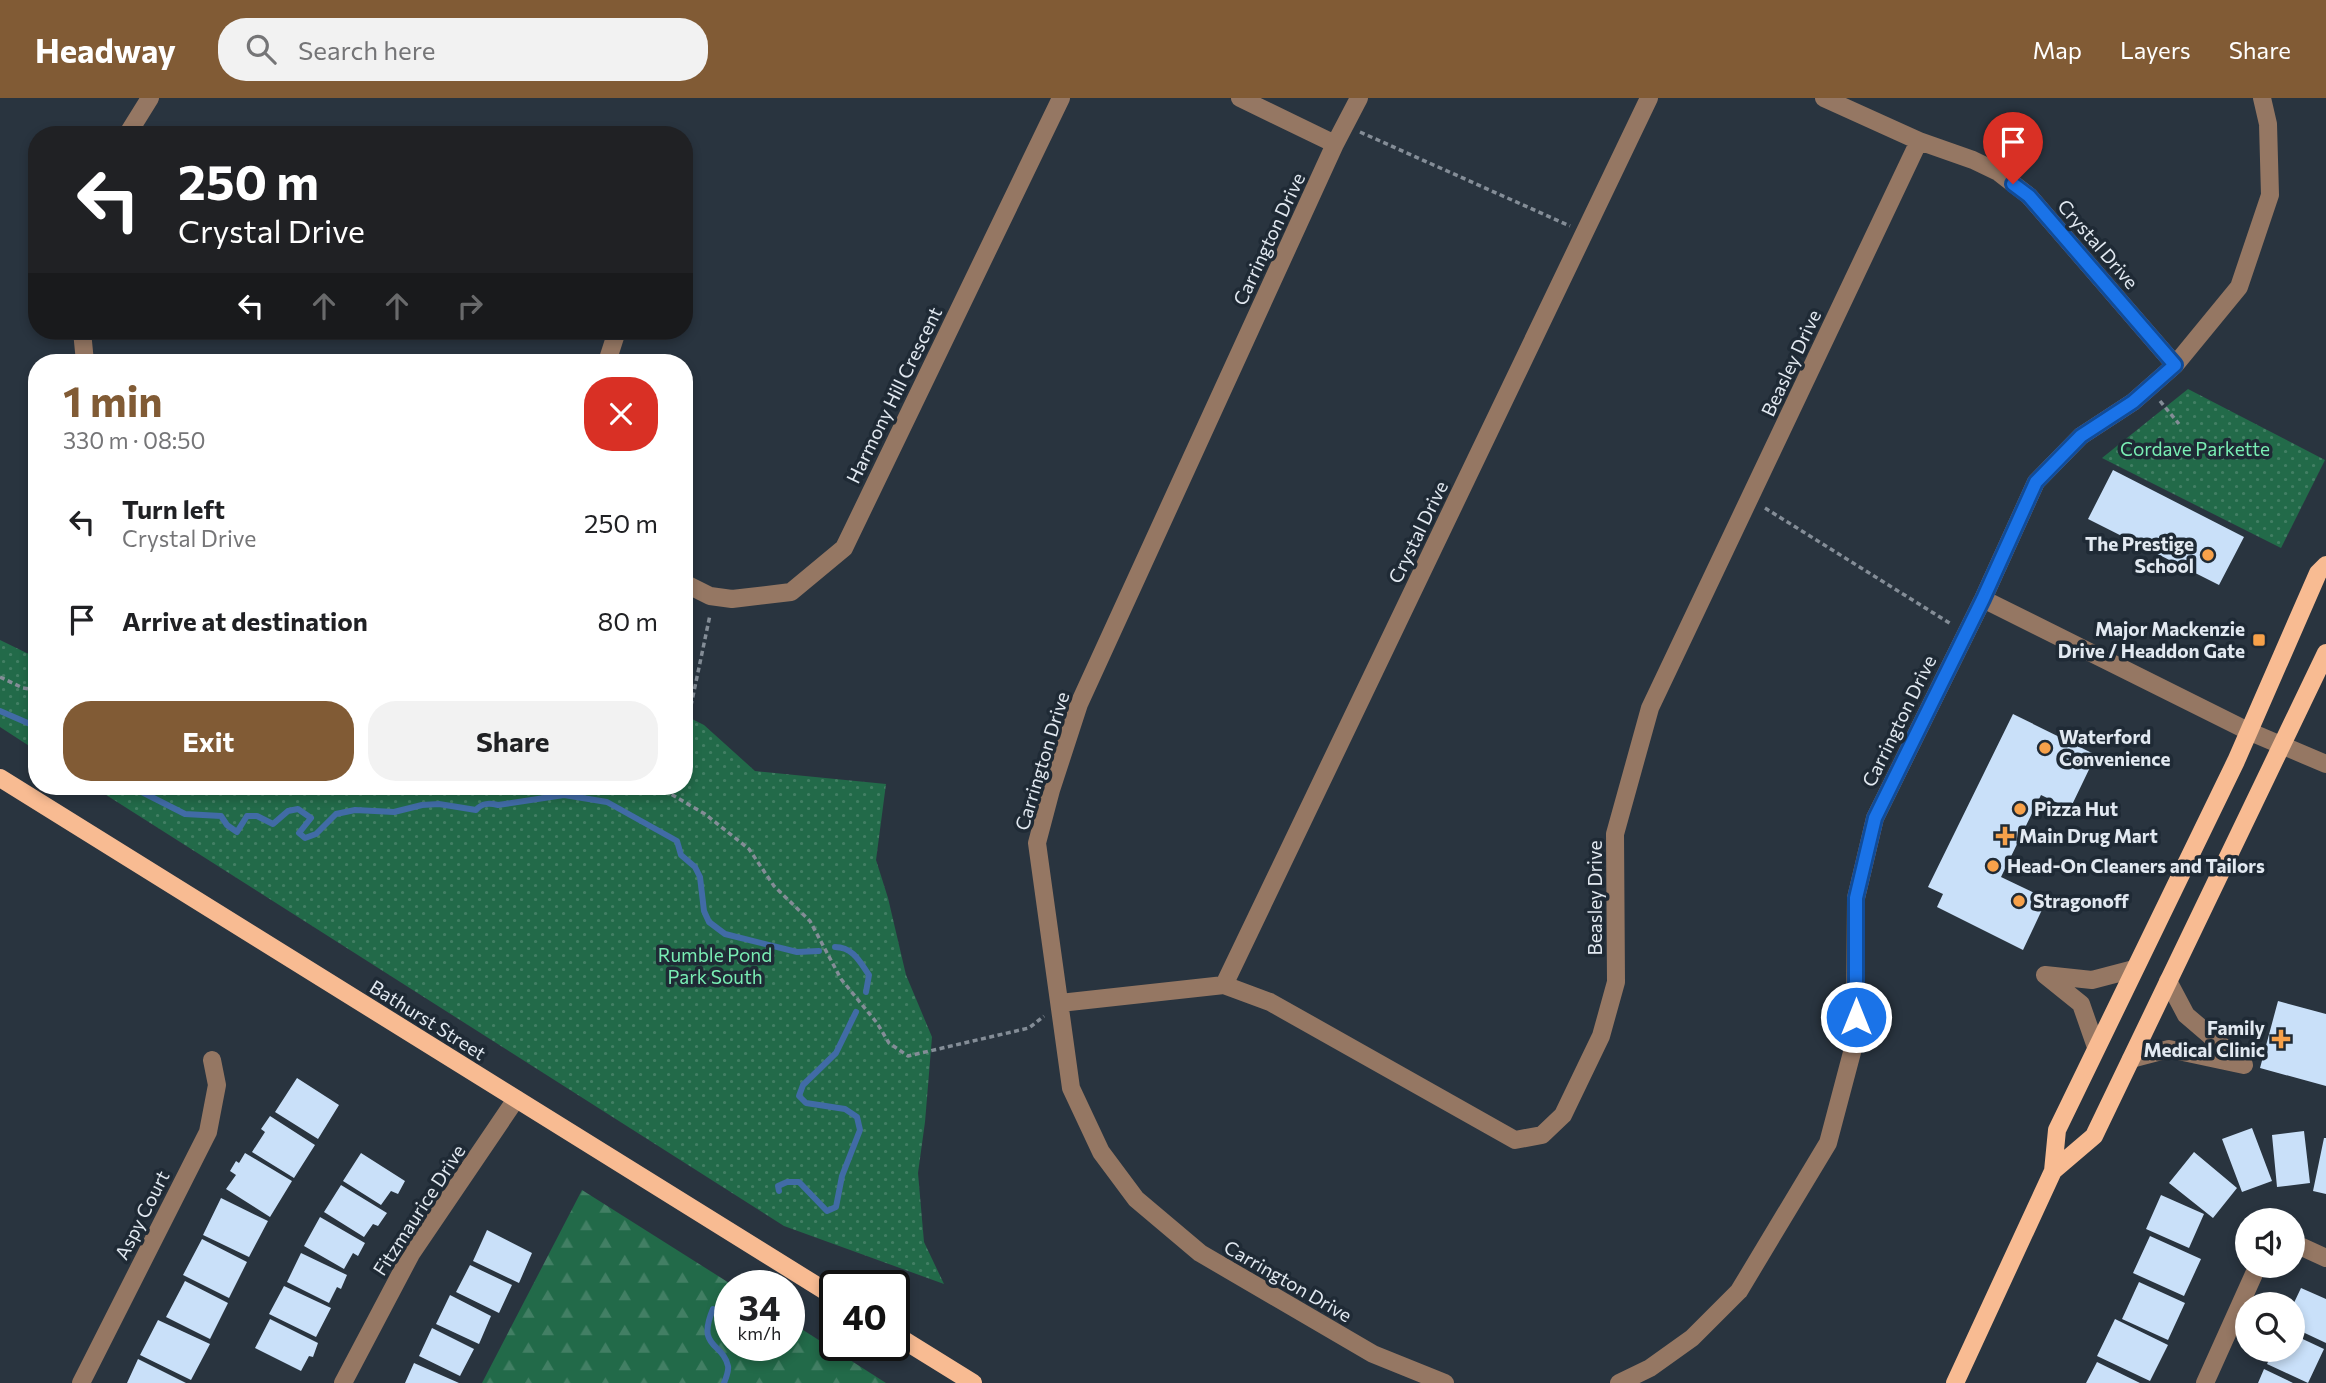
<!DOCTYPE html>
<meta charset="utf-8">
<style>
body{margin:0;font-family:Commissioner,sans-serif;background:#f2f2f2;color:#202124;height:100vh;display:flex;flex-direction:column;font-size:26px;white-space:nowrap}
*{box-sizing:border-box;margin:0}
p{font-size:23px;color:#757577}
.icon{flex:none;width:38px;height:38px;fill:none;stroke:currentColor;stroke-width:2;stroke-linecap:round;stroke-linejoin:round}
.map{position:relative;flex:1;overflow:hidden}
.sheet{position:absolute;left:28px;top:256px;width:665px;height:441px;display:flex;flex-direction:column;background:#fff;border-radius:28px;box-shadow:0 4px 10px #0003}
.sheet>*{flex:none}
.hud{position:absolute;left:28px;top:28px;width:665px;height:214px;border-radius:28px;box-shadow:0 4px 10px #0003;background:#202124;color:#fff;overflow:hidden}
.buttons{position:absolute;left:2235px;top:1110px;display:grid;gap:14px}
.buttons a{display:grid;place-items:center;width:70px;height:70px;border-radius:50%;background:#fff;box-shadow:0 4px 10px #0003;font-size:35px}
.speed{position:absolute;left:714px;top:1172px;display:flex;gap:14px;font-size:35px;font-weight:700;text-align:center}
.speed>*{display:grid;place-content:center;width:91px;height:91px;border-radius:50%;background:#fff;box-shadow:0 4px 10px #0003;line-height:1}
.speed small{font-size:18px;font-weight:400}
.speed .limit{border:4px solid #111;border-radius:10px;background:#fff;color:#111}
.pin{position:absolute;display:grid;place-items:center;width:60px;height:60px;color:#fff;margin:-72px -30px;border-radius:50% 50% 50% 0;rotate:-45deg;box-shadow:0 0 7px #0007}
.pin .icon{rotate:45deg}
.me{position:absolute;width:77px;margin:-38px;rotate:0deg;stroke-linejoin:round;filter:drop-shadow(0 0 5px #0008)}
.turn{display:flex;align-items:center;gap:24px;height:147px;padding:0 35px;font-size:32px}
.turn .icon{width:91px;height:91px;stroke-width:2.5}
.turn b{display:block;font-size:49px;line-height:60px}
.lanes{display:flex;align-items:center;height:66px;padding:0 35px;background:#0003;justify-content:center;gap:35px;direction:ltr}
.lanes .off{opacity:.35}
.round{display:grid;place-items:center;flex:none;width:74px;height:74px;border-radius:28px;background:#f2f2f2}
.headline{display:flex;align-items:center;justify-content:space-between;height:119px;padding:0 35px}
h1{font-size:42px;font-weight:700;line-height:52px;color:#815b35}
.action{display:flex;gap:14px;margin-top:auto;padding:14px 35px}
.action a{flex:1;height:80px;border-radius:28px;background:#815b35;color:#fff;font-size:28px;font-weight:700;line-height:80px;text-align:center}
.action a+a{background:#f2f2f2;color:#202124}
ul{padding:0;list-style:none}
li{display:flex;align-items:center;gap:21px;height:98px;padding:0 35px}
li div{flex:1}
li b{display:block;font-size:26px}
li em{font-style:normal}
header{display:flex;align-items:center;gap:42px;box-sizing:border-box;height:98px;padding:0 35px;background:#815b35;color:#fff}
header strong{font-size:33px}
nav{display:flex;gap:38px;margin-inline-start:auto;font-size:24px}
.search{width:490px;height:63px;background:#f2f2f2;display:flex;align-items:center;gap:18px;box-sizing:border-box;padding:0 24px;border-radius:28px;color:#757577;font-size:26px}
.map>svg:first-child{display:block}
</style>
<header>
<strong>Headway</strong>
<div class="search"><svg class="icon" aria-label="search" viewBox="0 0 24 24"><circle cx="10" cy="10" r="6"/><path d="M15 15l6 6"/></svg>Search here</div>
<nav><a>Map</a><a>Layers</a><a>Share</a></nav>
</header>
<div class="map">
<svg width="2326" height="1285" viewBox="0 0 2326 1285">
<defs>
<pattern id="forest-firs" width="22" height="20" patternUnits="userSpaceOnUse" patternTransform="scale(1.75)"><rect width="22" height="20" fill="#226a49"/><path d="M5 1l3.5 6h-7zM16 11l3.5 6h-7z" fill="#427f64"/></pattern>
<pattern id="park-dots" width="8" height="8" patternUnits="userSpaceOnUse" patternTransform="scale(1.75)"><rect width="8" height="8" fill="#226a49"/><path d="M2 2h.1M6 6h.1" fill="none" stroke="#427f64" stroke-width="1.8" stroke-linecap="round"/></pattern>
</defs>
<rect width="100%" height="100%" fill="#29343f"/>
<path fill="url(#forest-firs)" d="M582 1092 734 1188H730V1248H789V1223L886 1285H482Z"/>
<path fill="url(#park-dots)" d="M2188 291 2325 362 2281 450 2102 360Z
M0 542 37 560V653L0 629Z
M684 617 704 627 755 673 886 686 876 762 888 800 906 877 932 939 925 1024 918 1075 924 1144 944 1186 784 1128 92 688H684Z"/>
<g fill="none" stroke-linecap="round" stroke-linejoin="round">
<path stroke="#416ba6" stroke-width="6" d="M0 613 37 629
M130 688 185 716 221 718 227 727 237 734 247 718H257L273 726 288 713 298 711 311 720 299 735 305 740 316 736 336 716 355 712 394 714 422 707 439 706 476 712C482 705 489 705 498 707L564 697 607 704 677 743 681 757 695 769 700 779 704 813 709 824 725 836 797 854 819 853
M835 849C853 849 860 864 869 877L866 894
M779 1093 778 1088 787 1084H799L827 1113 836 1109 842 1078 860 1032 857 1019 845 1011 806 1005 799 998 803 987 836 955 856 914
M713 1211C696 1251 723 1244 728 1268 729 1273 726 1280 724 1285"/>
</g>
<path fill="#c9e0f9" d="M2113 372 2244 439 2219 487 2088 421Z
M2013 616 2096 657 2070 711 2041 697 2001 779 2047 801 2023 852 1937 809 1943 796 1928 789Z
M2278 903 2326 916V988L2260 970Z
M297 980 339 1007 318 1041 275 1014Z
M270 1018 315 1047 294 1080 252 1054 265 1034 261 1031Z
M2252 1030 2272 1083 2242 1094 2222 1041Z
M2304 1033 2310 1085 2277 1089 2272 1037Z
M2324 1040H2326V1096L2313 1093Z
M2194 1054 2237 1090 2213 1120 2169 1085Z
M245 1055 292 1083 270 1119 226 1091 236 1077 230 1073 236 1063 239 1065Z
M361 1055 405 1083 398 1096 391 1093 381 1107 343 1083Z
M341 1087 387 1115 378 1128 373 1126 364 1139 324 1114Z
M2161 1097 2204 1116 2189 1150 2146 1131Z
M221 1100 268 1123 249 1159 203 1137Z
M320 1119 365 1145 358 1158 353 1155 344 1171 304 1148Z
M487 1132 532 1155 519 1185 473 1163Z
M2150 1138 2201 1161 2184 1198 2133 1175Z
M202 1141 247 1164 229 1200 183 1177Z
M301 1155 347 1177 341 1191 337 1189 329 1205 287 1184Z
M470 1167 512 1187 499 1215 456 1194Z
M185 1183 228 1205 210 1241 166 1219Z
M2139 1184 2185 1205 2168 1242 2122 1221Z
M284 1188 331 1210 316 1239 269 1216Z
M2301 1190 2326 1201V1245L2292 1229V1209Z
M450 1197 491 1218 479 1246 436 1226Z
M270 1221 318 1245 313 1259 309 1258 301 1273 255 1250Z
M2115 1221 2168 1247 2150 1283 2097 1258Z
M158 1222 210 1246 191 1282 140 1257Z
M432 1230 474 1251 460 1278 419 1258Z
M2292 1236 2324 1251 2308 1285 2267 1266 2274 1251H2292Z
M138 1261 186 1285H127Z
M2097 1264 2140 1285H2086Z
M414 1265 459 1285H405Z
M2264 1271 2293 1285H2258Z"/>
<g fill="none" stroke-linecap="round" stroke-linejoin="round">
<path stroke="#848d97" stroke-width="3.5" stroke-dasharray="5 3.5" stroke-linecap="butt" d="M1360 34 1570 128
M2160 303 2179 326
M1765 410 1951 526
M0 579 23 590 37 592
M684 641 710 517
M657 688 705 716 749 751 774 788 810 823 841 881 877 925 889 945 908 958 1029 930 1044 918"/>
<path stroke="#957763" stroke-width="18" d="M1240 0 1335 46
M1359 0 1335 46 1079 606 1051 692 1037 745 1071 990 1101 1054 1136 1101 1200 1155 1373 1256 1445 1285
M1824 0 1919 43 1973 62 1998 74 2029 98 2175 267
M127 37 150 0
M82 233 85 264
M607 264 617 233
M684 485 710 498 732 501 791 494 844 450 1061 0
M1983 501 2248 633 2326 666
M2045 877 2081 906 2096 949
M2045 877 2092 882 2134 871
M2168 883 2186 917 2242 965
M1224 887 1649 0
M1060 905 1224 887 1270 904 1515 1042 1542 1037 1563 1017 1601 938 1616 884 1615 736 1650 610 1919 43
M2131 961 2169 951 2244 967
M2292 1151 2302 1149 2326 1160
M81 1285 208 1034 217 987 212 962
M343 1285 411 1156 516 1001
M1619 1285 1650 1270 1692 1240 1739 1193 1828 1045 1855 943 1856 800 1875 720 1983 501 2036 384 2081 338 2133 304 2175 267 2239 189 2270 97 2268 26 2262 0
M2205 1285 2258 1167"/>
<path stroke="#f8bb92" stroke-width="18" d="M0 680 835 1199
M2053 1073 2094 1038 2326 555
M894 1236 973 1285
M1955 1285 2053 1073 2057 1032 2236 663 2318 475 2326 467"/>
</g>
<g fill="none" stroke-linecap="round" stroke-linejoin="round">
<g stroke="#114b97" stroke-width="18">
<path id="route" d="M1856 919V800L1875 720 1983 501 2036 384 2081 338 2133 304 2175 267 2029 98 2013 86"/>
</g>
<use href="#route" stroke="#1a73e8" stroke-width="12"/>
</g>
<g fill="#f7a14a" stroke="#1f2a35" stroke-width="2.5">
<circle cx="2208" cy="457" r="7"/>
<rect x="2252" y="535" width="14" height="14" rx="3.5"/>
<circle cx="2045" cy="650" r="7"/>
<circle cx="2020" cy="711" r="7"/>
<path d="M2001.5 727.5h7v7h7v7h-7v7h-7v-7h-7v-7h7z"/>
<circle cx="1993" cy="768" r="7"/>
<circle cx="2019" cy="803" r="7"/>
<path d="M2277.5 930.5h7v7h7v7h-7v7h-7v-7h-7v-7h7z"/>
</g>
<g text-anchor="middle" stroke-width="7" stroke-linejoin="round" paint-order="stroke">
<g font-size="19" fill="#e2e9f1" stroke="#1f2a35">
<text transform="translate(1269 141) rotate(-65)" y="7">Carrington Drive</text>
<text transform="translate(2098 146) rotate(49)" y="7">Crystal Drive</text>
<text transform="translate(1791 265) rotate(-65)" y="7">Beasley Drive</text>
<text transform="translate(894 297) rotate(-64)" y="7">Harmony Hill Crescent</text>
<text transform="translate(1418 434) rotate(-64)" y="7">Crystal Drive</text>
<text transform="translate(1899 623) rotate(-64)" y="7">Carrington Drive</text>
<text transform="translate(1042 663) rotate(-73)" y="7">Carrington Drive</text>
<text transform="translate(1595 800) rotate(-90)" y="7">Beasley Drive</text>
<text transform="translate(428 922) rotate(32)" y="7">Bathurst Street</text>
<text transform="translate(419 1112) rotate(-57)" y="7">Fitzmaurice Drive</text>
<text transform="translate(142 1117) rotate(-63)" y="7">Aspy Court</text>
<text transform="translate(1288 1183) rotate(30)" y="7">Carrington Drive</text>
</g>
<g font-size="19" fill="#79eeb4" stroke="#1f2a35">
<text x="2195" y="358">Cordave Parkette</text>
<text x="715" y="864">Rumble Pond<tspan x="715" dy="22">Park South</tspan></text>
</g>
<g font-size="19" font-weight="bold" fill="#e2e9f1" stroke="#1f2a35" text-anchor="start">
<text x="2194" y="453" text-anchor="end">The Prestige<tspan x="2194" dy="22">School</tspan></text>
<text x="2245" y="538" text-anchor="end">Major Mackenzie<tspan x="2245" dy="22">Drive / Headdon Gate</tspan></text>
<text x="2059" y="646">Waterford<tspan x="2059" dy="22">Convenience</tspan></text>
<text x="2034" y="718">Pizza Hut</text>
<text x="2019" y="745">Main Drug Mart</text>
<text x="2007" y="775">Head-On Cleaners and Tailors</text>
<text x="2033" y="810">Stragonoff</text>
<text x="2265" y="937" text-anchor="end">Family<tspan x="2265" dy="22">Medical Clinic</tspan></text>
</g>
</g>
</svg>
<div class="buttons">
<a><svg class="icon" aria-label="sound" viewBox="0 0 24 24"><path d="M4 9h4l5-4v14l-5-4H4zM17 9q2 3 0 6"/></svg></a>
<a><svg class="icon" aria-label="search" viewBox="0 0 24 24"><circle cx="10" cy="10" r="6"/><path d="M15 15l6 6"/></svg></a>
</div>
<div class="speed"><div>34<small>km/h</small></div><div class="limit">40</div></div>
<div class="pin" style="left:2013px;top:86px;background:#d93025"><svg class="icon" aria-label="arrive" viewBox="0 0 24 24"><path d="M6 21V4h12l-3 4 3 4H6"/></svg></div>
<svg class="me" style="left:1856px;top:919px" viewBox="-20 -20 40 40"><circle r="17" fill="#1a73e8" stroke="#fff" stroke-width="3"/><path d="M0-11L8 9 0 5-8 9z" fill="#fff"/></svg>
<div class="hud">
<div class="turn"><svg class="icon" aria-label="left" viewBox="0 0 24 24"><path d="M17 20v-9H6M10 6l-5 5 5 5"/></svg><div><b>250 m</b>Crystal Drive</div></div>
<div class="lanes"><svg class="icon" aria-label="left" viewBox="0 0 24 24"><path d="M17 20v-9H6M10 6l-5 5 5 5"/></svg><svg class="icon off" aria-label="ahead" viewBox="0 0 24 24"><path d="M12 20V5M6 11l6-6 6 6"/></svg><svg class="icon off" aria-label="ahead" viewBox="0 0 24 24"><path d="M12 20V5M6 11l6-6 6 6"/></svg><svg class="icon off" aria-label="right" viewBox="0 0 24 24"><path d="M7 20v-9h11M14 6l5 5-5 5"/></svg></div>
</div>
<section class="sheet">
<div class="headline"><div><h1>1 min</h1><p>330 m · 08:50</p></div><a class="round" style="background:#d93025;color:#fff"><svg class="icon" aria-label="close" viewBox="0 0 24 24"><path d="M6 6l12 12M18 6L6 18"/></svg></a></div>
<ul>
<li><svg class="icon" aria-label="left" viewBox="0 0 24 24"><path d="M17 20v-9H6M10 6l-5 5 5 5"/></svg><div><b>Turn left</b><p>Crystal Drive</p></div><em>250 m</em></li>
<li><svg class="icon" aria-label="arrive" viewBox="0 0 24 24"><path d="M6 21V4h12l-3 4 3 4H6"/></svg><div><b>Arrive at destination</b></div><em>80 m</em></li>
</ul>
<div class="action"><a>Exit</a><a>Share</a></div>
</section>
</div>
